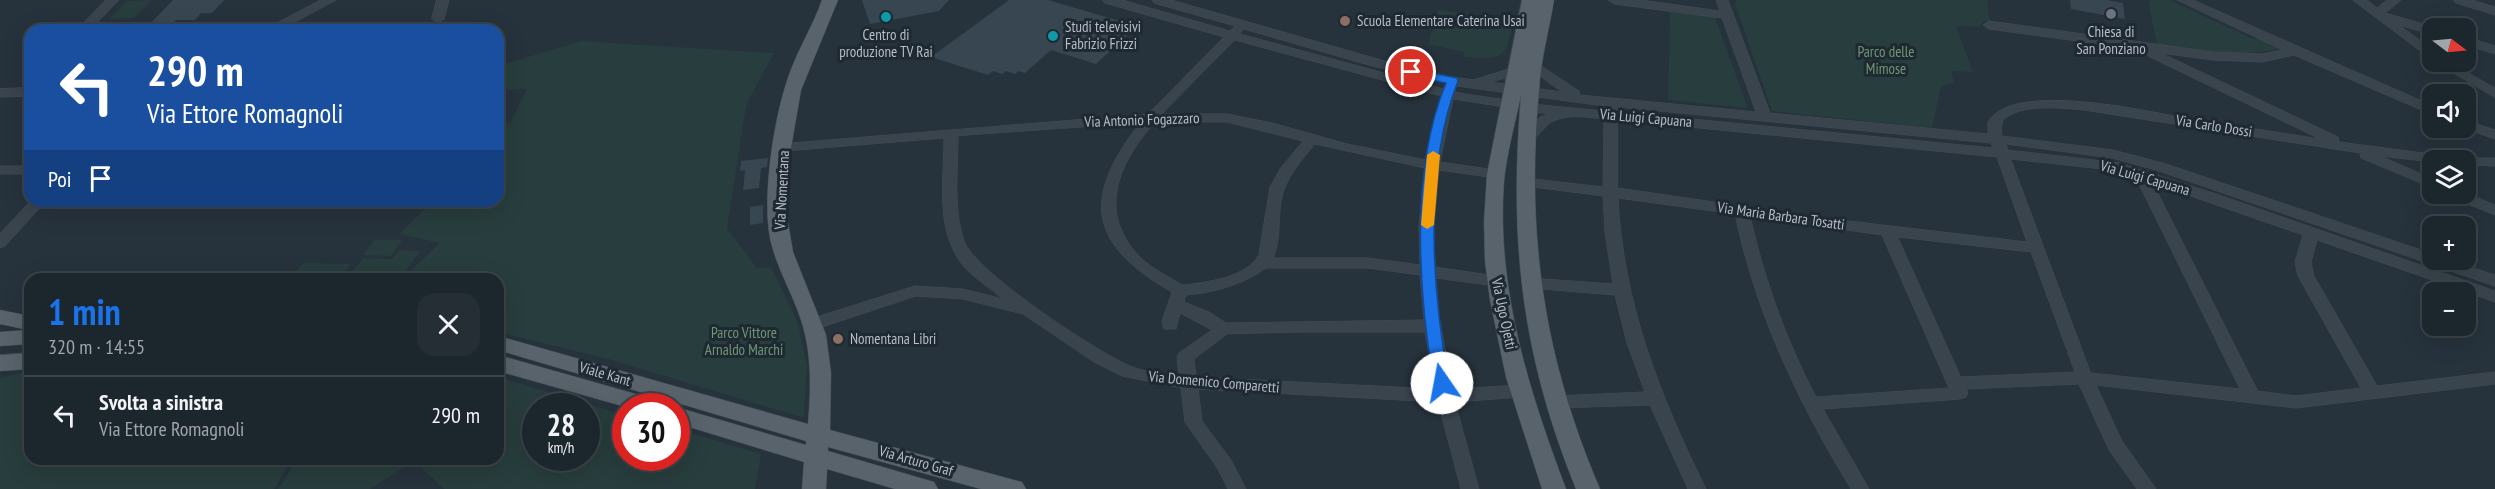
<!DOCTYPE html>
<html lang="it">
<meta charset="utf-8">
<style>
body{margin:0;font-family:"PT Sans Narrow",sans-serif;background:#252e35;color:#f1f3f6;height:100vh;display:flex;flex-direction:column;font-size:22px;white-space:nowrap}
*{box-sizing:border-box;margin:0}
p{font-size:20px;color:#a0a5aa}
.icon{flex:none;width:33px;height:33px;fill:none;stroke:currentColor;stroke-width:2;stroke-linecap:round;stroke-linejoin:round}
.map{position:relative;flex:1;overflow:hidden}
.drawer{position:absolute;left:24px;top:273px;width:480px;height:192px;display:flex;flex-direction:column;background:#1c262d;border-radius:18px;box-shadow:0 6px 24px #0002,0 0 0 2px #3a4349}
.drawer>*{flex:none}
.hud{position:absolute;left:24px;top:24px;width:480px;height:183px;border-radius:18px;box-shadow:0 6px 24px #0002,0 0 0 2px #3a4349;background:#1a4fa0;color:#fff;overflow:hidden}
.needle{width:39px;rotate:106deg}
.buttons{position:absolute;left:2422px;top:18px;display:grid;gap:12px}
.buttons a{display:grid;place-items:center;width:54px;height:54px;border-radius:12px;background:#1c262d;box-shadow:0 6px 24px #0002,0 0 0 2px #3a4349;font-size:30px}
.speed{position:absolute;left:522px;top:393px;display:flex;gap:12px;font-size:30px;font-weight:700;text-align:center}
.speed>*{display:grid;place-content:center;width:78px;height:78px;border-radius:50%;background:#1c262d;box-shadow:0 6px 24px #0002,0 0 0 2px #3a4349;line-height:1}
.speed small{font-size:15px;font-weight:400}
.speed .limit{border:9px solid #d22;background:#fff;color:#111}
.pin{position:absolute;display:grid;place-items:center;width:51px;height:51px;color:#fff;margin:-26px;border:3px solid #fff;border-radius:50%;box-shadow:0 2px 6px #0007}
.me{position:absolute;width:66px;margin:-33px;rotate:348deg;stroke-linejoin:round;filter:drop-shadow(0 0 4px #0008)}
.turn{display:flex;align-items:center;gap:21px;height:126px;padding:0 24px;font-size:27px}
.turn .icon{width:78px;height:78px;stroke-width:2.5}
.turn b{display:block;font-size:42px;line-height:51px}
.then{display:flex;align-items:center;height:57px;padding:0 24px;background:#0003;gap:12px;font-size:22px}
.round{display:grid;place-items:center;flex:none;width:63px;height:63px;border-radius:18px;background:#252e35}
.overview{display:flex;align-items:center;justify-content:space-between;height:102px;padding:0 24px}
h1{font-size:36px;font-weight:600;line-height:45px;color:#1a73e8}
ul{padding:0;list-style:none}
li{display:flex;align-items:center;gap:18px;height:78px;padding:0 24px;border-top:2px solid #3a4349}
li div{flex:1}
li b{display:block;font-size:22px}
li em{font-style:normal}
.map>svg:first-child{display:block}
</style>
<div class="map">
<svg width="2495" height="489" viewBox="0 0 2495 489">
<rect width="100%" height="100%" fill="#26323c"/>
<path fill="#283d3d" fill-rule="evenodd" d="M152 0 134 18 109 19 127 1Z
M1736 0H1987L1990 21H1984L1979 27 1956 26 1973 72 1951 71 1954 82 1941 87 1932 128 1772 111 1735 4Z
M2153 0H2170L2253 39 2257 38 2281 49 2238 54 2157 45 2148 1Z
M1438 10 1513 19C1507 60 1503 60 1463 57L1464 52 1428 44Z
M1670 12 1715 17 1748 108 1668 100Z
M581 41 774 53 748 101 745 113 727 228 757 268 771 267 798 323 807 366 804 418 608 359 498 332V279H402L440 243 399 234 433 201H498V124L510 123 527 89 498 90V66Z
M374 240H402L391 256 363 255Z
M399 250 421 251 401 276 379 275 376 279H346L363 258 392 259Z
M303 263 351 264 339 279H289Z
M30 371V459H292L274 489H0V378Z
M498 377 625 415 626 458H676L677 429 761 454 755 489H444L414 461 370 489H278L298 459H498ZM536 406H586V458H536Z"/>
<path fill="#384652" d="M173 0H224L212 13H201L195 20H176L170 26 147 27Z
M862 0H949L939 11 870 24Z
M1009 0H1048L1137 26 1096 64 1051 50 1025 73 1018 71 1015 74 1006 71 1002 74 993 71 988 75 931 57Z
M2070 0H2107L2123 3 2125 19 2071 9Z
M768 158 767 167 761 168 759 188 743 190 745 170 740 171 741 161Z
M763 205V223L750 225V207Z"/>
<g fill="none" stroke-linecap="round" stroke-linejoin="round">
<g stroke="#434d56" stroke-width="1">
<path id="minor" d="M106 0H119L90 30H77Z
M321 0H336L280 30H264Z
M437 0H449L444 19 438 23 432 19Z
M1103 0H1122L1230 31 1235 26 1154 3 1152 0H1171L1381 60 1452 77 1473 80 1518 66 1523 67 1524 70 1523 73 1490 82 1562 92 1529 68 1528 65 1529 62 1534 61 1579 91 1580 95 1756 112 1722 18 1614 4 1608 0H1641L1720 11 1716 0H1728L1770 113 1988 134V122C2012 80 2145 111 2185 118 2230 125 2275 132 2320 139L2148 56 2143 50 1989 29 1983 25 1989 21 2213 52 2262 54 2283 50 2177 0H2193L2433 106V115L2294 55 2262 62 2213 60 2161 53 2338 137 2339 142 2461 158H2495V166L2466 165V160L2433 162 2380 156 2433 179V188L2361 158 2360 153 2084 110C2060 108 2022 103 2003 120L2001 127 2002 136 2113 150 2166 164 2433 254V260H2448L2495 275V286L2156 170 2112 158 2006 144 2008 150 2119 163 2216 194 2495 291V302L2317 240 2311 262 2314 276 2377 386 2495 372V384L2296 408 2096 385 2122 441 2156 489H2137L2109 450 2079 384 1966 389 1968 393 1966 397 1960 399 1823 409 1869 489H1851C1798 402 1756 314 1735 214L1618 198C1623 303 1660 396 1706 489H1688L1650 405 1556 408 1550 406 1548 402 1550 398 1556 396 1645 392 1627 343 1615 295 1529 288 1521 283 1529 278 1613 284 1605 233 1603 196 1525 186 1518 182 1525 178 1603 187 1604 119C1586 117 1570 114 1553 121 1542 127 1537 143 1523 140L1521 137 1523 134 1540 117 1549 114 1453 99 1440 162 1496 170 1503 174 1496 178 1439 170 1434 226 1435 267 1496 276 1504 281 1496 286 1436 278 1439 315 1452 389 1521 385 1527 387 1529 391 1527 395 1521 397 1455 402 1479 489H1461L1438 402 1198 389 1202 421 1231 460 1246 489H1228L1218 469 1185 422 1181 388 1122 376 1094 362 1023 314 963 299 916 296 819 328H807L805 324 807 320 915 286 963 289 1003 299C990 288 972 277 961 263 935 227 944 179 944 138L784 151 779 150 777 147 779 144 1148 114 1224 37 1105 3ZM1244 29 1372 66 1446 83 1443 89 1240 34ZM1235 40 1441 96 1426 160 1347 144 1272 123 1227 114H1162ZM1457 86 1604 106V111L1541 105 1465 94 1455 92ZM1618 107 1991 143 1993 148 1618 112ZM1618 120 1997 157 2027 242 1823 218 1618 188ZM1155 122H1227L1303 141 1280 169 1270 187 1259 254C1249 277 1205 283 1182 285 1168 276 1152 269 1140 257 1096 212 1119 162 1155 122ZM1140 123C1082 197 1087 244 1172 292L1162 321 1164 329H1176L1180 313 1212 330 1179 353 1177 357 1179 376C1164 374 1145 372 1130 366 1097 352 975 272 964 241 953 209 958 170 958 136ZM1315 144 1425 168 1419 226 1420 265 1368 258H1273C1281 240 1278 220 1281 201 1285 178 1301 161 1315 144ZM2011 159 2112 170 2136 178 2240 389 2091 373ZM2153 183 2303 235 2295 262 2298 276 2361 388 2296 396 2258 391ZM1750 216 1882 235 1949 388 1816 397C1786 340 1764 279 1750 216ZM1898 237 2031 252 2075 372 1961 377ZM1266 268H1368L1420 275 1424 320 1226 323 1209 312 1184 302 1186 295C1216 292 1242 285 1266 268ZM1305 332H1425L1435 389 1196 377 1194 359 1227 334Z
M2353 0H2367L2377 8 2387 0H2401L2385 13 2437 28H2433V35L2399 25 2433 50V60Z
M2454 0H2472L2495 7V15L2456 3Z
M326 23 337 30H314Z
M2466 37 2495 46V54L2466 45Z
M2435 62H2449L2495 88V97Z
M30 88V96L0 97V89Z
M2466 120 2495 130V139L2463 128H2466Z
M0 166H30V174H0Z
M2466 193 2495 205V215L2450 197 2448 194Z
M31 201H46L5 246 0 248V234Z"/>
</g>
<g stroke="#434d56" stroke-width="1">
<path id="major" d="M822 0H838L801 90 791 148 787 207 788 223 793 252 826 335 831 373 830 430 1014 480 1022 482 1026 489H981L828 447V451L934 482 938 489H895L827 469 826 489H802L804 462 676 423V407L806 445V441L498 350V336L808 424C811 389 812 353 801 320 792 292 776 267 770 238 762 196 774 116 789 75 798 49 813 26 822 0Z
M1522 0H1538L1537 9 1538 0H1554C1549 30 1541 59 1539 90 1526 233 1543 356 1600 489H1576C1521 353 1509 241 1521 95 1515 124 1507 152 1504 181 1496 288 1529 391 1566 489H1542L1506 377 1490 300 1485 261 1484 222 1487 174Z
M0 310 30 316V344L0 346V332L28 330 0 324Z
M30 353V369L0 371V355Z
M498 355 657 400 660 406 626 407 498 371Z"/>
</g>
<use href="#minor" fill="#3a444d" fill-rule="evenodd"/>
<use href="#major" fill="#58636c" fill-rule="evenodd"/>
</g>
<path fill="#1a73e8" stroke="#114b97" stroke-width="1.5" d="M1411 69 1457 78 1458 81C1423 170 1432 290 1449 383L1447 387H1436L1434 383C1418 293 1410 169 1446 83L1407 75 1405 72Z"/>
<path fill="#f59e0b" d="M1433 151 1440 155 1434 225 1427 229 1421 225 1427 155Z"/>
<circle fill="#6b7280" stroke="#1f2932" stroke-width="2" cx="2111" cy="14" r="6"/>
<g fill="#0f9aa8" stroke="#1f2932" stroke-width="2">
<circle cx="886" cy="17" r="6"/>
<circle cx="1053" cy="36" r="6"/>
</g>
<g fill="#8d6e63" stroke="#1f2932" stroke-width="2">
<circle cx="1345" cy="21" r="6"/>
<circle cx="838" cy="339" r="6"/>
</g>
<g text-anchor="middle" stroke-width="6" stroke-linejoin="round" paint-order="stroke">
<g font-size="15" fill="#b6bec8" stroke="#1f2932" text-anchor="start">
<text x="1357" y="26">Scuola Elementare Caterina Usai</text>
<text x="1065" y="32">Studi televisivi<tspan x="1065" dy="17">Fabrizio Frizzi</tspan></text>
<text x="2111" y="37" text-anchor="middle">Chiesa di<tspan x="2111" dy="17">San Ponziano</tspan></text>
<text x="886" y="40" text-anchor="middle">Centro di<tspan x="886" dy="17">produzione TV Rai</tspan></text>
<text x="850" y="344">Nomentana Libri</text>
</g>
<g font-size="15" fill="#6f9774" stroke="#1f2932">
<text x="1886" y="57">Parco delle<tspan x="1886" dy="17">Mimose</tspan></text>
<text x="744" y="338">Parco Vittore<tspan x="744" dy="17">Arnaldo Marchi</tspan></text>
</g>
<g font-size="15" fill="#b6bec8" stroke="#1f2932">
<text transform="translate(1646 118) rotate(5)" y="5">Via Luigi Capuana</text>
<text transform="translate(1142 120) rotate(-2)" y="5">Via Antonio Fogazzaro</text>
<text transform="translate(2214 126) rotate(9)" y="5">Via Carlo Dossi</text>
<text transform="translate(2145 178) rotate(16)" y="5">Via Luigi Capuana</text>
<text transform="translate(782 190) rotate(-87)" y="5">Via Nomentana</text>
<text transform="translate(1781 216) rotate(8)" y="5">Via Maria Barbara Tosatti</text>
<text transform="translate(1504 314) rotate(78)" y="5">Via Ugo Ojetti</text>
<text transform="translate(605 374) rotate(16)" y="5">Viale Kant</text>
<text transform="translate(1214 382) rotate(5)" y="5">Via Domenico Comparetti</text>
<text transform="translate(916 461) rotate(16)" y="5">Via Arturo Graf</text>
</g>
</g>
</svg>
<div class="buttons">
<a><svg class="needle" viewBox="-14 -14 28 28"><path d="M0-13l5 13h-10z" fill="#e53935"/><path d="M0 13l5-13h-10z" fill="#a0a5aa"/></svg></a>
<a><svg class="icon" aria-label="sound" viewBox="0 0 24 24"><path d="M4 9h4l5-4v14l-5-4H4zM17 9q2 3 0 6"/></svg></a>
<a><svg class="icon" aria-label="layers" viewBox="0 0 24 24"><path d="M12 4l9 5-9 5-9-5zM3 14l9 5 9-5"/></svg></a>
<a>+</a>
<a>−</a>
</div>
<div class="speed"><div>28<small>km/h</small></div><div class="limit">30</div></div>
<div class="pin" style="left:1411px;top:72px;background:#d93025"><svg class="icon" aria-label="arrive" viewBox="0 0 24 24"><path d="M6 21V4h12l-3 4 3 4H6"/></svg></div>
<svg class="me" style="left:1442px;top:383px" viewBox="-20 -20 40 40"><circle r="19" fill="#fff"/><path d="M0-13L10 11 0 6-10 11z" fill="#1a73e8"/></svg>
<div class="hud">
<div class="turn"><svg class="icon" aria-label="left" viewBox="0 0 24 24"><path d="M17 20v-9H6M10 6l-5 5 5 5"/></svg><div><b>290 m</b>Via Ettore Romagnoli</div></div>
<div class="then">Poi<svg class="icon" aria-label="arrive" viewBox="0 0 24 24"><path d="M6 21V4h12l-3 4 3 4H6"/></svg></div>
</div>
<section class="drawer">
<div class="overview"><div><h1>1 min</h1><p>320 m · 14:55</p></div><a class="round"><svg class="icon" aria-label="close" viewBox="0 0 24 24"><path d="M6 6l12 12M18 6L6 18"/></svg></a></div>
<ul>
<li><svg class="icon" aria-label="left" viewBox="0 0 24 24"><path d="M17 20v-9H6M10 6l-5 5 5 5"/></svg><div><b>Svolta a sinistra</b><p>Via Ettore Romagnoli</p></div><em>290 m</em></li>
</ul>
</section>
</div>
